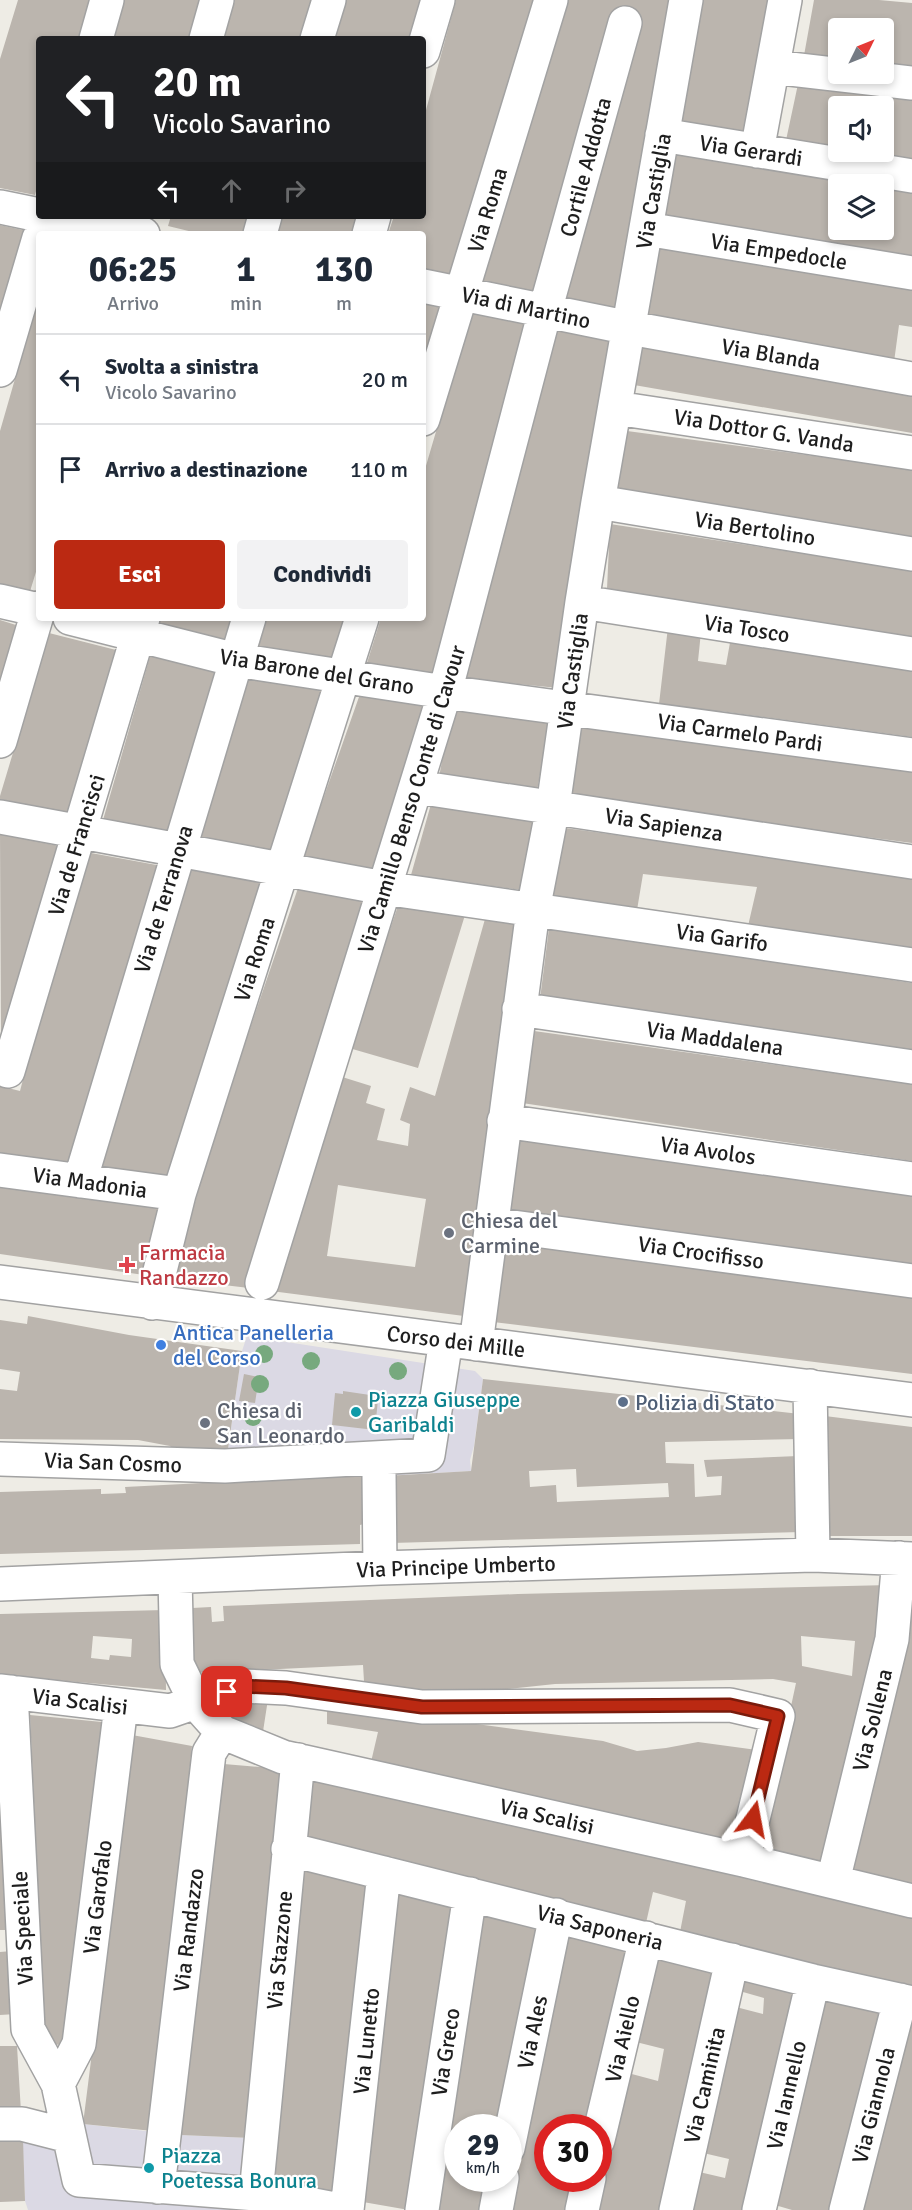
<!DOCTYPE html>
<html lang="it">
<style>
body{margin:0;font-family:Signika,sans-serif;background:#f2f2f3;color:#1f2937;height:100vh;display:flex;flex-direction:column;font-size:22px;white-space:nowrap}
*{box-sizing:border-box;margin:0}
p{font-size:20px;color:#747a83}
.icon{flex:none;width:33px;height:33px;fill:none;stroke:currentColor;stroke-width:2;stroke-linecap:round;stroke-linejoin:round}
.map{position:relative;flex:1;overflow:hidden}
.drawer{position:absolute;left:36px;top:231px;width:390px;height:390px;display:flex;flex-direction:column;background:#fff;border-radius:6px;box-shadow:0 3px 9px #0003}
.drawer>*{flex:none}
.guide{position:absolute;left:36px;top:36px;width:390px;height:183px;border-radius:6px;box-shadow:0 3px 9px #0003;background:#202124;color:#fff;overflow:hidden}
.needle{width:39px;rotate:47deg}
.tools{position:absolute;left:828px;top:18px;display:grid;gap:12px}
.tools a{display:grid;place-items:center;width:66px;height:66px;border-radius:6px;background:#fff;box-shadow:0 3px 9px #0003;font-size:30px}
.speed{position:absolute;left:444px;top:2114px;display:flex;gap:12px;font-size:30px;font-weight:700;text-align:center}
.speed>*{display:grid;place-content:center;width:78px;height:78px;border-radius:50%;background:#fff;box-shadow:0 3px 9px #0003;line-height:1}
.speed small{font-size:15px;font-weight:400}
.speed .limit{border:9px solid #d22;background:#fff;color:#111}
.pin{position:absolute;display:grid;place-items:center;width:51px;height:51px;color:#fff;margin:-26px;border-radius:12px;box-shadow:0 3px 9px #0006}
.me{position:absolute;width:66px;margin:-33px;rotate:13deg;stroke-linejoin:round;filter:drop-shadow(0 0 4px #0008)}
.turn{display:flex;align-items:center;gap:21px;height:126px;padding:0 18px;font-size:27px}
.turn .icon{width:78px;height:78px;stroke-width:2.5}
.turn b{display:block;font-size:42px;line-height:51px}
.lanes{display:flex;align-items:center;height:57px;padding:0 18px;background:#0003;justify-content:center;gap:30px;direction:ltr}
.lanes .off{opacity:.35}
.eta{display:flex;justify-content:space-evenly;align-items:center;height:102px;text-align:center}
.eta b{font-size:36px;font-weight:800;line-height:42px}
.action{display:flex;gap:12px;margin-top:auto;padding:12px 18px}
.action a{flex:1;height:69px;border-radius:6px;background:#bb2912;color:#fff;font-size:24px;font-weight:800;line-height:69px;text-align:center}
.action a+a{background:#f2f2f3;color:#1f2937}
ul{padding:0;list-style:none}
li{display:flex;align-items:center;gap:18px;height:90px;padding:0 18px;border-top:2px solid #e0e1e3}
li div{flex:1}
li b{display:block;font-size:22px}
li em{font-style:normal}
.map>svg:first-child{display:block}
</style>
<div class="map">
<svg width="912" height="2210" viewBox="0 0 912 2210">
<rect width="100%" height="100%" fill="#eeece5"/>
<path fill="#dbd9e4" d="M247 1336 475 1371 483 1379 474 1446 470 1460 471 1471 385 1476 227 1456 242 1351Z
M22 2124H83L181 2135 251 2138 272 2210H28L25 2201Z"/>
<path fill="#bbb5ae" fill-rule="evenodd" d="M18 0H89L78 39H39V180L35 195 0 188V59Z
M122 0H205L194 39H111Z
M235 0H317L305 39H224Z
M346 0H429L418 39H334Z
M456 0H537L452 281 423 276V234H388L394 216H423V121Z
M565 0H670L618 311 481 284Z
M695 0H769L745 136 674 125Z
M814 0H879L912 3V71L884 68V28H838V64L803 61Z
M798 84 912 97V165L785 145ZM838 106H884V152H838Z
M671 150 912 187V259L659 218ZM838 184H884V230H838Z
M171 216H252L247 234H201L168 226Z
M282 216H366L361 234H277Z
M0 225 27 231 0 323Z
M655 246 912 287V327L899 325 894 362 643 319Z
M38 299 39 562 28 598 0 591V431Z
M423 303 444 307 423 374Z
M471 312 532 323 438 675 367 663 381 618H423V476Z
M554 327 613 338 558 688 458 678Z
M639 346 912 394V433L634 385Z
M627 431 912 469V542L617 496Z
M610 524 912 570V638L607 589Z
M161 618H241L232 648 157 629Z
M264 618H349L336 658 254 649Z
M0 620 16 625 1 681H0Z
M668 627 701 632 698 661 726 665 731 637 912 666V737L720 711 719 715 659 704Z
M49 633 124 652 75 816 0 804V796Z
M151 653 221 673 175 837 103 820Z
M246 679 325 690 271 854 196 840Z
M360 694 429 705 377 875 302 859Z
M452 708 550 719 537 791 439 777Z
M581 724 912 768V843L569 798Z
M431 804 535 819 521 890 411 875Z
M565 828 912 875V949L748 926 757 887 643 874 637 910 553 899Z
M0 834 64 847 35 927 1 1038Z
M91 853 162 866 69 1166 0 1156V1086L20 1091 34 1037Z
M190 870 264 883 168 1179 100 1168Z
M298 888 367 899 288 1142 249 1288 173 1279 218 1122Z
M398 906 465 915 418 1068 349 1048Z
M485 919 518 924 493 1116 484 1148 487 1159 464 1316 271 1291 339 1076 371 1086 366 1103 385 1109 377 1140 408 1146 410 1124 400 1120 410 1087 435 1096ZM338 1185 426 1199 415 1267 327 1256Z
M549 928 912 983V1052L540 999Z
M534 1031 912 1084V1161L522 1103Z
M521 1127 551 1140 912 1196V1264L507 1209Z
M0 1187 162 1208 144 1275 0 1254Z
M504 1236 912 1298V1374L493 1322Z
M28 1316 129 1335 242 1351 227 1456 174 1450 170 1446 138 1440 0 1439V1389L17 1391 20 1372 0 1369V1320L27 1324Z
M244 1374 259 1377 255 1403 239 1401Z
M483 1379 800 1414V1439L665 1442 666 1463 694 1464 695 1497 721 1495 722 1476 707 1477 704 1460 798 1456 802 1532 391 1543 385 1476 471 1471ZM576 1469 577 1487 668 1483 669 1497 557 1502 556 1485 530 1487 529 1471Z
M343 1391 370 1395V1398L378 1399 375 1430 332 1425 335 1393 343 1394Z
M825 1416 912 1427V1536H827Z
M367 1470 368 1523 360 1525V1544L0 1554V1492L101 1489V1494L126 1493 125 1487 222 1482Z
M912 1584V1888L849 1872Z
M890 1585 827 1868 760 1851 796 1683 773 1679 555 1684 423 1698 365 1697 363 1665 193 1673 192 1608 211 1607 212 1622 224 1621 223 1606 518 1594ZM801 1636 855 1641 852 1676 802 1666Z
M165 1610 166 1690 0 1675V1614ZM93 1636 132 1639 131 1657 110 1655 109 1660 91 1658Z
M228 1698 268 1699 262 1738 226 1730Z
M327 1704 603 1741 637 1751 666 1748 698 1742 757 1750 737 1845 371 1762 378 1732 327 1724Z
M30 1715 102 1722 64 2045 45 2044Z
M132 1735 192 1746 153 2131 83 2124Z
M224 1764 284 1769 251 2138 181 2135Z
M0 1776 11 1930H0Z
M307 1778 471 1812 912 1919V1988L680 1932 686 1901 653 1892 646 1923 302 1835Z
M301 1870 370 1886 338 2197 273 2185Z
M396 1893 455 1906 409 2210 363 2202Z
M481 1913 541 1929 500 2127H458V2178H489L482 2210H433Z
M568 1934 629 1948 589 2127H548V2178H578L570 2210H509Z
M12 1951 16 2014 0 2015V1952Z
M657 1954 717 1969 660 2210H596L628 2073 658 2081 664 2049 636 2042Z
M739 1976 799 1990 749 2210H686L695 2171 725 2178 729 2159 699 2152 732 2006 763 2014 764 1998 736 1990Z
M824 1996 884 2012 835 2210H792L775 2205Z
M912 2019V2210H860Z
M0 2046H17L21 2112H0Z
M23 2139 25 2201 0 2202V2140Z"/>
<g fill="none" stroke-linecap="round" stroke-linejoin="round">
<g stroke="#a2a2a2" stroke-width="36">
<path id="minor" d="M96 39 107 0
M206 39 217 0
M317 39 329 0
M423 51 438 0
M773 67 912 83
M662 135 912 176
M757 151 785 0
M0 207 39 215
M46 216 143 234
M646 229 912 273
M260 234 265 216
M369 234 374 216
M423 286 630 328 912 379
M0 370 39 238
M616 408 912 453
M423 419 551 0
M598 502 912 554
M0 601 39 610
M582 602 912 654
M70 618 236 660 445 692 912 755
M0 741 39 608
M417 787 912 862
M0 817 384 888 912 965
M519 1009 912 1067
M8 1071 143 618
M504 1121 912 1179
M0 1170 179 1194
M80 1181 249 618
M491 1224 912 1281
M0 1282 912 1400
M262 1283 445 692 545 311 625 23
M152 1303 179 1194 362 618
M476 1344 533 910 553 807 582 602 598 502 686 0
M810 1386 813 1555
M0 1459 225 1466 428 1455 446 1340
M376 1459 379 1474 380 1568
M175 1577 177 1664 196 1703 222 1732 283 1757 743 1860 912 1901
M0 1584 380 1568 813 1555 912 1559
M0 1691 170 1711 242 1686 286 1688 422 1707 730 1705 778 1716 743 1860
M11 1692 28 2029 58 2084 79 2180 256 2194 340 2210
M288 1849 813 1981 912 2003
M833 1881 892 1639 899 1558
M58 2084 79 2044 121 1706
M0 2124H22L69 2136
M598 2140 646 1938
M508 2148 556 1915
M158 2187 209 1753 222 1732
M256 2194 298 1760
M347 2210 384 1873
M422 2210 470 1894
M496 2210 502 2178
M582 2210 589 2178
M676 2210 732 1960
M759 2210 813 1981
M846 2210 900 2000"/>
</g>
<use href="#minor" stroke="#fff" stroke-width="33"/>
</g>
<g fill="#77a97e">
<circle cx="264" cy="1354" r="9"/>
<circle cx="311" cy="1361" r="9"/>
<circle cx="398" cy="1371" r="9"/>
<circle cx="260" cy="1384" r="9"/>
<circle cx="253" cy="1417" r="9"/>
</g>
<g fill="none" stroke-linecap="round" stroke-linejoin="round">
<g stroke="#7a1b0c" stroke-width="15">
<path id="route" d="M227 1692 242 1686 286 1688 422 1707 730 1705 778 1716 753 1819"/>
</g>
<use href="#route" stroke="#bb2912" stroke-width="10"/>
</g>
<g fill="#6b7280" stroke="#fff" stroke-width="2">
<circle cx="449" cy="1233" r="6"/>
<circle cx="205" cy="1423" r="6"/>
</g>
<path fill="#e0444e" stroke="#fff" stroke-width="2" d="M124 1256h6v6h6v6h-6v6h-6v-6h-6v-6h6z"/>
<circle fill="#3f7fe0" stroke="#fff" stroke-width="2" cx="161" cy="1345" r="6"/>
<circle fill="#5c6f8a" stroke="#fff" stroke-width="2" cx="623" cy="1402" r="6"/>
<g fill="#0f9aa8" stroke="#fff" stroke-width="2">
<circle cx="356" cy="1412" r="6"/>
<circle cx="149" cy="2168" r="6"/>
</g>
<g text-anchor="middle" stroke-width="4.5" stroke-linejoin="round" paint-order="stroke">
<g font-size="22" fill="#1e1e1e" stroke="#fff">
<text transform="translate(751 150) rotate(9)" y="8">Via Gerardi</text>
<text transform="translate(585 167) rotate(-75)" y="8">Cortile Addotta</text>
<text transform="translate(653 191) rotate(-80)" y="8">Via Castiglia</text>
<text transform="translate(487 210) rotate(-73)" y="8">Via Roma</text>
<text transform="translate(779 251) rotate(9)" y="8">Via Empedocle</text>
<text transform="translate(526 307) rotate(12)" y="8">Via di Martino</text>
<text transform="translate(771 354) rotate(10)" y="8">Via Blanda</text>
<text transform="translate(764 430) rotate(9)" y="8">Via Dottor G. Vanda</text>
<text transform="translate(755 528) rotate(9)" y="8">Via Bertolino</text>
<text transform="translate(747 628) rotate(9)" y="8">Via Tosco</text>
<text transform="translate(317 671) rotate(9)" y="8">Via Barone del Grano</text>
<text transform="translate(572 671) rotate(-82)" y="8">Via Castiglia</text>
<text transform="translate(740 732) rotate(8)" y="8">Via Carmelo Pardi</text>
<text transform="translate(411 799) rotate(-73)" y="8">Via Camillo Benso Conte di Cavour</text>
<text transform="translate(664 824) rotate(9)" y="8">Via Sapienza</text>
<text transform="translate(76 845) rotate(-73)" y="8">Via de Francisci</text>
<text transform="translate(163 899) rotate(-73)" y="8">Via de Terranova</text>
<text transform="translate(722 937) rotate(8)" y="8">Via Garifo</text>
<text transform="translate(254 959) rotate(-72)" y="8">Via Roma</text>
<text transform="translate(715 1038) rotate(8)" y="8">Via Maddalena</text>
<text transform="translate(708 1150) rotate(8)" y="8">Via Avolos</text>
<text transform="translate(90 1182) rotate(8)" y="8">Via Madonia</text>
<text transform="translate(701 1252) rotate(8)" y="8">Via Crocifisso</text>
<text transform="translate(456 1341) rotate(7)" y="8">Corso dei Mille</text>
<text transform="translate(113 1462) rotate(2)" y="8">Via San Cosmo</text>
<text transform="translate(456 1566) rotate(-2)" y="8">Via Principe Umberto</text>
<text transform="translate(80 1701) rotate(7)" y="8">Via Scalisi</text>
<text transform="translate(872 1720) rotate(-76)" y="8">Via Sollena</text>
<text transform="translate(547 1816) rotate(13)" y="8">Via Scalisi</text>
<text transform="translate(97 1897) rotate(-83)" y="8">Via Garofalo</text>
<text transform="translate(600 1927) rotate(14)" y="8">Via Saponeria</text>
<text transform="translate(22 1928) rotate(-93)" y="8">Via Speciale</text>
<text transform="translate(188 1930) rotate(-83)" y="8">Via Randazzo</text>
<text transform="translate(279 1950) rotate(-85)" y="8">Via Stazzone</text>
<text transform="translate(532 2032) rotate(-78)" y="8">Via Ales</text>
<text transform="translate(622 2039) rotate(-77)" y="8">Via Aiello</text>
<text transform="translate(366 2041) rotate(-84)" y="8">Via Lunetto</text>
<text transform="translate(445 2052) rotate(-81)" y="8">Via Greco</text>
<text transform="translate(704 2085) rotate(-77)" y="8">Via Caminita</text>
<text transform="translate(786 2095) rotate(-77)" y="8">Via Iannello</text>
<text transform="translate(873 2105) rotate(-76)" y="8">Via Giannola</text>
</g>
<g font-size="22" fill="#5b616d" stroke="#fff" text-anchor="start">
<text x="461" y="1228">Chiesa del<tspan x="461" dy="25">Carmine</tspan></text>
<text x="217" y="1418">Chiesa di<tspan x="217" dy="25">San Leonardo</tspan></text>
</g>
<g font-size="22" fill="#be3a42" stroke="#fff" text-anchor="start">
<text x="139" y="1260">Farmacia<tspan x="139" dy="25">Randazzo</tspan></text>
</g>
<g font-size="22" fill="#366cbe" stroke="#fff" text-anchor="start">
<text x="173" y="1340">Antica Panelleria<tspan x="173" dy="25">del Corso</tspan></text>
</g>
<g font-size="22" fill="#0d838f" stroke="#fff" text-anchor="start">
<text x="368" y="1407">Piazza Giuseppe<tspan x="368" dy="25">Garibaldi</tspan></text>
<text x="161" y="2163">Piazza<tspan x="161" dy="25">Poetessa Bonura</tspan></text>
</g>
<g font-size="22" fill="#4e5e75" stroke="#fff" text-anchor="start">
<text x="635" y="1410">Polizia di Stato</text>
</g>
</g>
</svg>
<div class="tools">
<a><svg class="needle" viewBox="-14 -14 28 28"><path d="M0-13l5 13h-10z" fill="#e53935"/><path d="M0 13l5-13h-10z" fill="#747a83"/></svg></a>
<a><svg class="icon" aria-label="sound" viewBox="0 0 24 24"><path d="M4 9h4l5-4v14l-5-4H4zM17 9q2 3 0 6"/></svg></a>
<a><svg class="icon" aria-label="layers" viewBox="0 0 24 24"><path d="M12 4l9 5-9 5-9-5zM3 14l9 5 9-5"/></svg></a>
</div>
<div class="speed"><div>29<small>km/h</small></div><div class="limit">30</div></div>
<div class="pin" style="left:227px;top:1692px;background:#d93025"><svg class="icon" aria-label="arrive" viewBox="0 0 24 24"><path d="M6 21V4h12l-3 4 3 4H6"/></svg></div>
<svg class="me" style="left:753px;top:1819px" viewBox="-20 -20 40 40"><path d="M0-17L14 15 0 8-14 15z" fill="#bb2912" stroke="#fff" stroke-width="4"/></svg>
<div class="guide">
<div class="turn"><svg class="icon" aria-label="left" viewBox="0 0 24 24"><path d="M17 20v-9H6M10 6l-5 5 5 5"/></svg><div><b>20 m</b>Vicolo Savarino</div></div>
<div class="lanes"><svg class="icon" aria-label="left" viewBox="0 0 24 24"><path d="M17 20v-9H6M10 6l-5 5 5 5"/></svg><svg class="icon off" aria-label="ahead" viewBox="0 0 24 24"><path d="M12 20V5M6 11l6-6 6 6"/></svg><svg class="icon off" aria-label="right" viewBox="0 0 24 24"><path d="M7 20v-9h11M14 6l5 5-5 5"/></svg></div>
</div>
<section class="drawer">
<div class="eta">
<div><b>06:25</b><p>Arrivo</p></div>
<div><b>1</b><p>min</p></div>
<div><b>130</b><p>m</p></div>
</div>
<ul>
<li><svg class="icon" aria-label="left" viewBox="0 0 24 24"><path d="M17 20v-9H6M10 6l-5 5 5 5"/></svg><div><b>Svolta a sinistra</b><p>Vicolo Savarino</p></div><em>20 m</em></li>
<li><svg class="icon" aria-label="arrive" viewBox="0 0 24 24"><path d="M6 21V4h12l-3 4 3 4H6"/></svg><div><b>Arrivo a destinazione</b></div><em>110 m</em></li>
</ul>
<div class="action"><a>Esci</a><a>Condividi</a></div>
</section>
</div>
